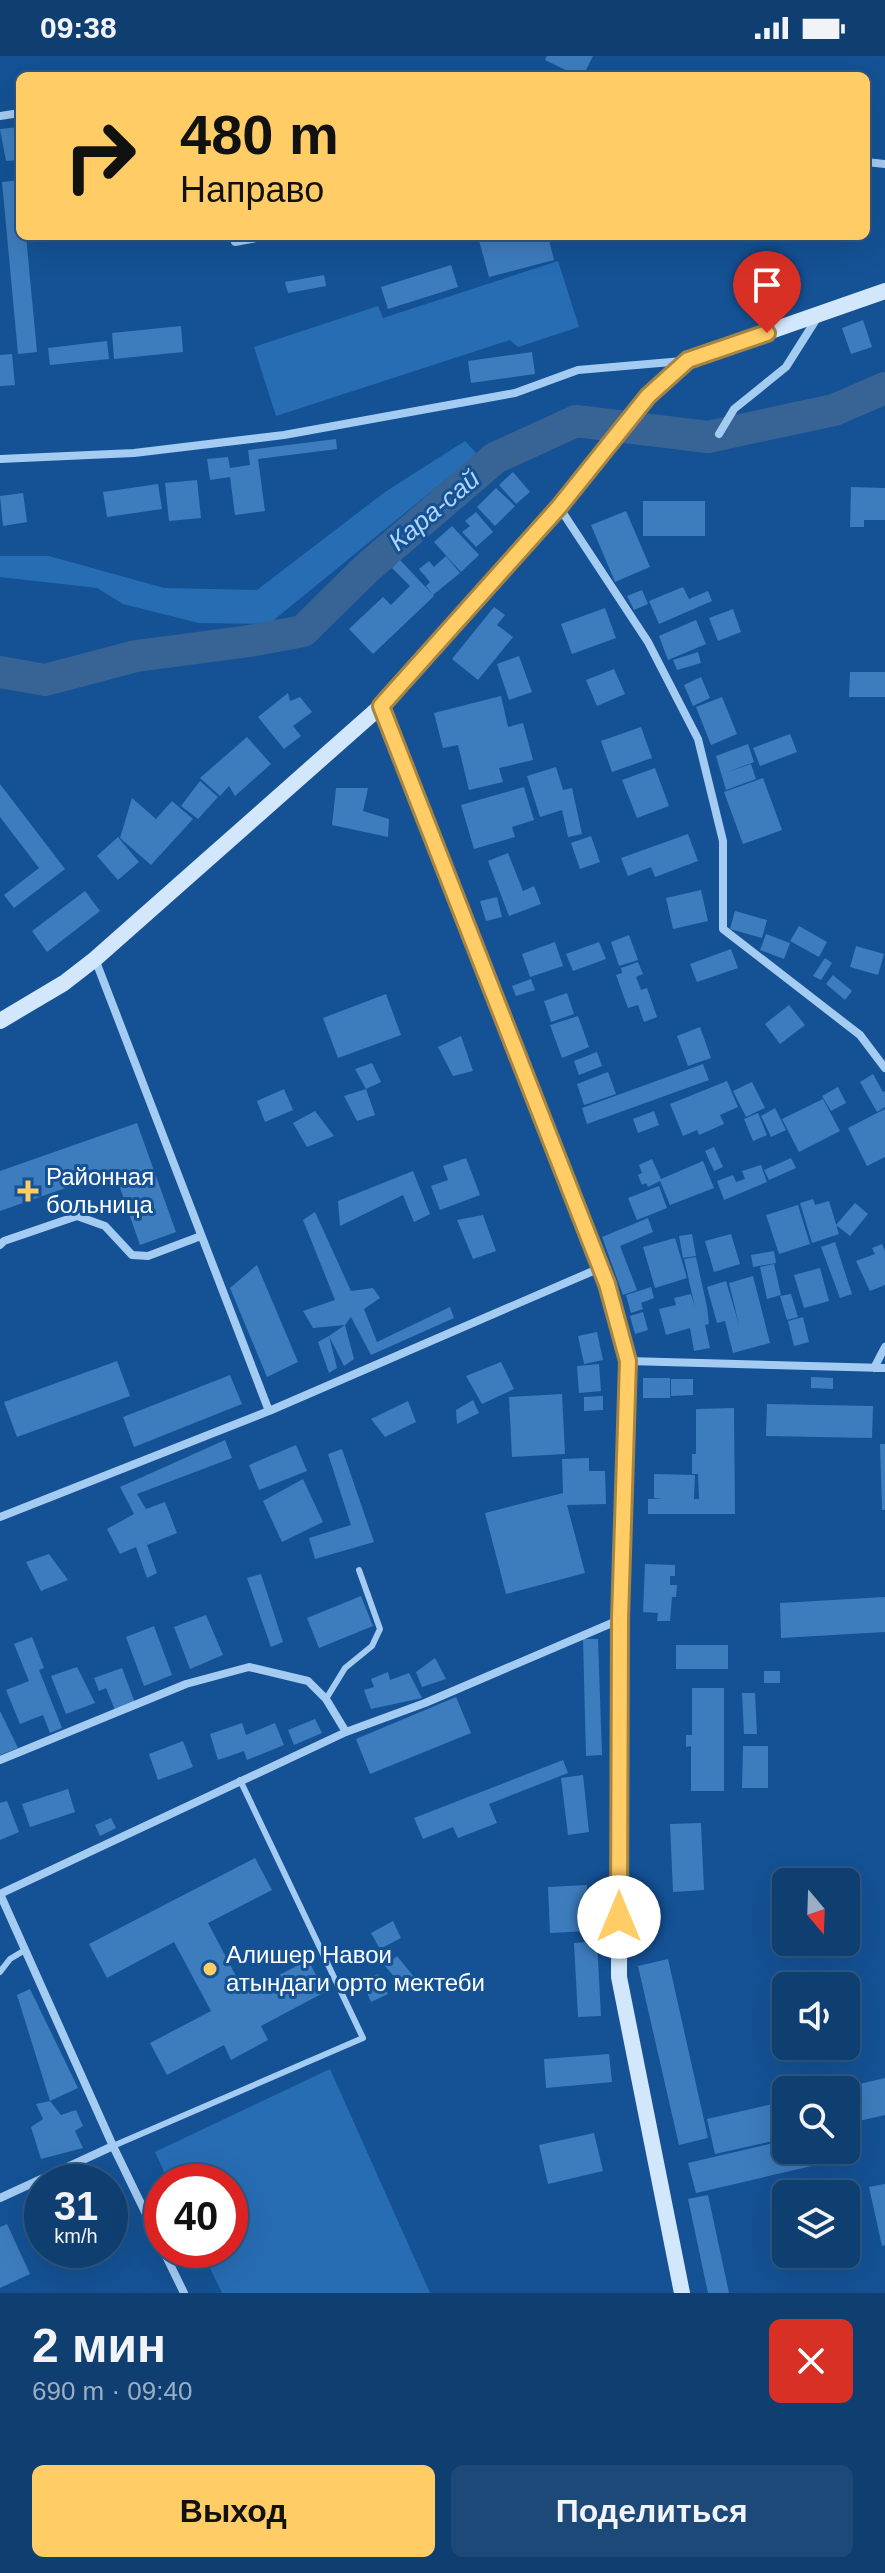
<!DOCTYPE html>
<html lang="ru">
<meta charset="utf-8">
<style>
body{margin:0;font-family:Arial,sans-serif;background:#1d4978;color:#f1f3f6;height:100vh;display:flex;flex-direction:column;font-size:30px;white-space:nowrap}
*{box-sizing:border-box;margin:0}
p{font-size:26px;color:#9baec3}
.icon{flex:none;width:44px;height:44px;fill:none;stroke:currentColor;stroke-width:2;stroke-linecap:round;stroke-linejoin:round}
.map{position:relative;height:2237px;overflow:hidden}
.panel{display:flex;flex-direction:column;background:#0f3e70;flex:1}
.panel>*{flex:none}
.top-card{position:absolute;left:16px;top:16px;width:854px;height:168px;border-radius:12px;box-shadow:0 8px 32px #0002,0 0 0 2px #2f5783;background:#ffcc65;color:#111;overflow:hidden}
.needle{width:52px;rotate:161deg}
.buttons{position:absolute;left:772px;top:1812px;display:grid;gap:16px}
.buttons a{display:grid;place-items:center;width:88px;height:88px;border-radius:12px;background:#0f3e70;box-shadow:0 8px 32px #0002,0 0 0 2px #2f5783;font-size:40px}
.speed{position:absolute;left:24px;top:2108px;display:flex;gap:16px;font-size:40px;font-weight:700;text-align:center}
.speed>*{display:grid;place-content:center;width:104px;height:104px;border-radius:50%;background:#0f3e70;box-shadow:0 8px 32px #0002,0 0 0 2px #2f5783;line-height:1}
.speed small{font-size:20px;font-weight:400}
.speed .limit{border:12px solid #d22;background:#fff;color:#111}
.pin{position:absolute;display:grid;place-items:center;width:68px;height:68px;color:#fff;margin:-82px -34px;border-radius:50% 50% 50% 0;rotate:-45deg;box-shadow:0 0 8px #0007}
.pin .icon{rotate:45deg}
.me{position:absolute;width:88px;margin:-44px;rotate:0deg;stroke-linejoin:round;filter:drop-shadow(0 0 6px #0008)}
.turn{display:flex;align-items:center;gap:28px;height:168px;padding:0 32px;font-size:36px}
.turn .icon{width:104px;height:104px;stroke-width:2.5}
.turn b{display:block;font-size:56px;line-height:68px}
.round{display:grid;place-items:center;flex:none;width:84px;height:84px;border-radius:12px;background:#1d4978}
.headline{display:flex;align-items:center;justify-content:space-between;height:136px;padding:0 32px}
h1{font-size:48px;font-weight:700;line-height:60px}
.primary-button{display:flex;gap:16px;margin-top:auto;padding:16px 32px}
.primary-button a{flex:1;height:92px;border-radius:12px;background:#ffcc65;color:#111;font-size:32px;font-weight:700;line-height:92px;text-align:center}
.primary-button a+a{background:#1d4978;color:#f1f3f6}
.status{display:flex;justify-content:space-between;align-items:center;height:56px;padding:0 40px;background:#0f3e70;direction:ltr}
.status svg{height:22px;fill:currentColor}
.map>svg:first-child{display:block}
</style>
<div class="status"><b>09:38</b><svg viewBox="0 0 49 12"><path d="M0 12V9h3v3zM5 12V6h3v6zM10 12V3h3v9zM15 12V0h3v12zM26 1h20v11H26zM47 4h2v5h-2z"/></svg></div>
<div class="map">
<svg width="885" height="2237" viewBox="0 0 885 2237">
<rect width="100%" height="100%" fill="#145295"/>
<path fill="#276db4" d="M558 205 579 271 518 291 510 284 276 360 254 291 378 250 383 262Z
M465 385 477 398 269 568 199 567 123 548 97 532 0 521V500H49L164 532 257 534 385 436Z
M330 2013 430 2237H222L201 2194H230V2126H169L155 2096Z"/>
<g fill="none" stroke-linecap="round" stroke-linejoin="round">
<path stroke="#386495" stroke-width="32" d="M0 616 45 624 136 600 250 585 303 575 367 512 495 402 576 365 708 381 834 354 885 332"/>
</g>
<path fill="#3d7cbd" d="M547 0H593L583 20H578L545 4Z
M20 71V104L6 105 0 73Z
M20 124V180H26L37 296 18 298 2 126Z
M548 180 554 204 489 221 478 181Z
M451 209 458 231 388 253 381 231Z
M324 219 326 230 288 237 285 226Z
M863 264 872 291 851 298 842 272Z
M181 270 183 296 114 303 112 277Z
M107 285 109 303 50 309 48 292Z
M532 296 535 318 471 327 468 305Z
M12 298 15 329 0 330V299Z
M336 383 337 393 258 403 265 455 235 459 230 421 210 424 207 403 228 401 230 412 250 409 248 394Z
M513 416 530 436 516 448 499 429Z
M197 424 201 462 169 465 165 427Z
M158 428 162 453 107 461 103 436Z
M851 431 885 432V464H864V471H850Z
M496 432 515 450 495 470 477 451Z
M23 437 27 466 3 470 0 440Z
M643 445H705V480H643Z
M626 455 650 511 615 526 591 469Z
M476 456 493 476 476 491 462 476 470 470 465 465Z
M452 470 479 499 461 516 434 486Z
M446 500 460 517 433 539 426 530 430 526 419 513 429 505 434 511Z
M400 504 434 540 373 598 349 573 383 541 391 549 410 530 392 512Z
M683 531 689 543 708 535 712 545 659 568 649 545Z
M642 534 648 548 634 554 627 540Z
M494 551 505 559 497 569 513 581 478 624 452 603Z
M605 552 616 582 572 598 561 568Z
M733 553 741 576 718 585 709 562Z
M696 564 706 588 668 604 659 580Z
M698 596 701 607 677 614 673 604Z
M519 600 532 636 509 644 497 608Z
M614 613 625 638 597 650 586 624Z
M850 616H885V641H849Z
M701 621 710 642 693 650 684 629Z
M288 637 290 645 300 641 312 656 293 670 301 680 284 693 258 661Z
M501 640 508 671 523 667 533 704 499 712 503 726 469 734 458 689 443 692 434 657Z
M722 641 737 678 711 689 696 651Z
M641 671 652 702 612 716 601 685Z
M790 678 797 696 760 710 753 692Z
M247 681 271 708 235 740 229 730 220 740 200 722Z
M748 688 754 706 725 717 751 708 756 723 726 734 716 700Z
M556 711 563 734 572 732 582 778 568 781 562 754 540 761 527 720Z
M655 712 669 750 637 762 622 724Z
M763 722 782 774 743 788 724 736Z
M200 725 218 741 198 763 181 750Z
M0 728 65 813 14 852 4 839 39 812 0 761Z
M524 731 534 764 512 771 515 781 474 793 461 749Z
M336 732H368L363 755 389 763 388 781 332 769Z
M132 742 156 763 172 745 193 763 151 809 120 782Z
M688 778 698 805 655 821 651 811 628 820 621 802Z
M591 780 600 806 580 813 571 787Z
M118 781 139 806 118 824 97 800Z
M508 797 523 835 534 830 541 848 509 860 488 805Z
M701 834 708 865 673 873 666 842Z
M85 835 100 855 47 896 32 875Z
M497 841 502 861 486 865 480 845Z
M735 855 767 864 762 882 730 873Z
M799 870 827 886 819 901 790 885Z
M766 878 790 887 784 903 760 894Z
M629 879 638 904 619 910 611 886Z
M555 886 563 910 530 921 522 898Z
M599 886 606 903 573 915 566 898Z
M856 890 884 898 878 919 850 911Z
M731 893 738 912 697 926 690 908Z
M825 902 832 907 821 924 813 920Z
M638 906 643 918 636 921 641 934 647 932 657 961 644 966 638 949 628 952 616 919 622 917 621 912Z
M833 919 852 935 845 944 826 928Z
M531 923 535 934 516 940 512 930Z
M567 937 574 958 551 966 544 945Z
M386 938 401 979 338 1002 323 962Z
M789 949 805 969 780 988 765 968Z
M578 960 589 991 562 1002 550 969Z
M700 971 711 1002 688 1010 677 980Z
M461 980 473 1015 453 1020 438 991Z
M597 996 602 1010 579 1019 574 1005Z
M372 1007 381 1026 366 1033 355 1013Z
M703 1008 709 1024 587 1068 582 1052Z
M608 1016 616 1038 584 1049 577 1028Z
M873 1018 883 1036 885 1035V1051L877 1056 860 1026Z
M727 1025 738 1051 720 1059 724 1068 699 1079 697 1074 683 1080 670 1048Z
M752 1026 765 1052 758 1055 756 1052 758 1055 746 1061 733 1035Z
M838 1031 846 1047 831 1055 822 1040Z
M284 1033 293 1054 265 1066 257 1045Z
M366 1033 375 1059 357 1065 344 1040Z
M823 1043 840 1075 799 1096 782 1063Z
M775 1052 786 1074 771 1081 761 1060Z
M885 1053V1101L867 1110 848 1072Z
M315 1055 334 1080 307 1091 293 1067Z
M654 1055 659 1069 638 1077 633 1063Z
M758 1057 767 1079 753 1085 744 1063Z
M137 1067 176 1176 140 1189 114 1115 0 1155V1115Z
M714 1091 723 1111 714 1115 705 1095Z
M466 1102 480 1139 440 1154 431 1130 448 1124 443 1110Z
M791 1102 796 1112 769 1124 764 1114Z
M652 1103 661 1123 703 1105 714 1132 670 1149 660 1125 648 1131 646 1127 642 1129 638 1119 642 1117 639 1109Z
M761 1109 767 1126 724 1144 717 1125 733 1119 736 1126 745 1123 742 1115Z
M413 1115 430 1158 414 1166 403 1139 340 1170 338 1145Z
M659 1130 667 1152 637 1164 628 1142Z
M813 1143 815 1149 829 1145 839 1178 812 1187 800 1147Z
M855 1147 868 1158 850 1180 836 1169Z
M798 1149 810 1188 779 1198 766 1159Z
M315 1156 351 1235 373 1232 380 1242 364 1253 377 1286 450 1251 454 1262 371 1299 351 1261 345 1269 313 1272 303 1255 335 1244 303 1164Z
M483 1159 496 1195 473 1203 457 1164Z
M648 1162 653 1176 620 1190 637 1234 623 1239 602 1181Z
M692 1178 696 1200 683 1202 679 1180Z
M731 1178 740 1208 714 1216 705 1185Z
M675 1182 687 1222 655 1232 643 1191Z
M835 1186 852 1238 840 1242 821 1191Z
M882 1188 885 1195V1229L870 1235 856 1205 875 1198 872 1192Z
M774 1195 776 1207 753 1211 751 1199Z
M696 1201 707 1251 709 1268 705 1269 710 1292 694 1295 690 1272 666 1279 659 1253 676 1249 674 1242 691 1238 695 1251 684 1203Z
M774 1208 781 1239 767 1243 760 1211Z
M257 1209 298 1306 267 1321 230 1232Z
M820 1212 829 1245 804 1252 794 1219Z
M753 1220 770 1287 733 1297 725 1265 717 1267 707 1231 726 1225 739 1269 729 1227Z
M651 1231 654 1242 641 1247 643 1253 631 1257 626 1239Z
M791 1238 798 1261 787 1264 780 1240Z
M643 1256 648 1274 635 1278 630 1260Z
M803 1261 809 1286 794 1290 788 1265Z
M345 1269 354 1303 344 1310 329 1280Z
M597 1276 603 1304 584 1308 578 1280Z
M329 1280 337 1312 329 1317 318 1286Z
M117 1305 130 1340 17 1381 4 1346Z
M501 1306 514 1333 482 1348 466 1320Z
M599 1308 601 1335 579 1337 577 1310Z
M230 1319 242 1348 134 1391 123 1361Z
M811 1321 833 1322V1333L811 1332Z
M643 1322H670V1342H643Z
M671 1323H693V1339L671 1340Z
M562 1338 565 1398 512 1401 509 1341Z
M603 1340V1354L584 1355V1341Z
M473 1344 479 1357 457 1368 456 1354Z
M408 1345 416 1366 385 1381 371 1363Z
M767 1348 873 1350 872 1382 766 1380Z
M734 1352 735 1458H648V1443H662L654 1442V1418L695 1419 694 1443H699L698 1418H692V1398H696V1353Z
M225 1384 232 1402 137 1438 146 1453 165 1446 177 1477 147 1489 157 1517 147 1522 136 1491 120 1498 107 1473 134 1458 120 1431Z
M880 1388H885V1454H882Z
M296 1389 307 1415 259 1434 249 1409Z
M342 1393 374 1486 315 1503 309 1482 351 1469 328 1398Z
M589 1402V1415H605L606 1448 567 1449 585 1517 506 1538 485 1457 563 1437 562 1403Z
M303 1423 323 1466 282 1486 263 1445Z
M49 1498 68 1524 41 1535 26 1506Z
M645 1508 675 1509V1520H670V1529H677L676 1541H672L670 1565H657L658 1557 643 1556Z
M261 1518 283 1586 271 1591 247 1522Z
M361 1540 373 1570 319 1592 307 1562Z
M885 1541V1576L781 1582 780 1547Z
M206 1559 223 1599 190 1613 174 1571Z
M154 1570 172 1619 144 1630 126 1581Z
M32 1581 44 1612 39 1614 62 1672 50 1677 43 1659 20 1668 6 1634 29 1625 14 1588Z
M583 1583H598L602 1699 586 1700Z
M676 1589H728V1613H676Z
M435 1602 446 1623 422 1631 416 1616Z
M77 1611 95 1647 66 1658 51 1620Z
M122 1612 135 1647 115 1654 106 1632 99 1635 94 1622Z
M764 1615H780V1627H764Z
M388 1616 390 1624 409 1617 422 1642 371 1653 364 1634 374 1631 371 1623Z
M692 1632H724V1735H691V1690L686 1691V1679H692Z
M742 1637H755L757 1678H744Z
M456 1641 471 1677 370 1718 356 1683Z
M0 1655 18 1692 0 1699Z
M315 1663 322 1677 294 1689 288 1674Z
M242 1667 246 1679 275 1667 284 1689 247 1704 244 1695 218 1704 210 1678Z
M183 1685 193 1711 158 1724 149 1698Z
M743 1690H768V1732H742Z
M563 1704 568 1717 489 1748 497 1767 458 1782 453 1771 423 1783 414 1762Z
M583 1719 589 1776 568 1779 561 1722Z
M68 1733 75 1756 30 1771 22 1748Z
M7 1745 19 1776 0 1784V1747Z
M111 1762 116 1772 100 1780 95 1769Z
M701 1767 704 1834 673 1836 670 1768Z
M255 1802 272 1834 208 1867 245 1937 308 1904 325 1936 261 1970 268 1984 231 2004 224 1989 167 2019 150 1987 211 1955 174 1886 107 1922 89 1888Z
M587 1829 590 1875 550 1877 548 1831Z
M393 1865 401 1882 380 1893 371 1877Z
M597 1885 601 1960 578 1961 574 1887Z
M397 1900 419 1927 408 1937 385 1910Z
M668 1903 708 2082 679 2089 638 1910Z
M378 1918 388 1938 371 1946 362 1925Z
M30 1933 78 2032 50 2045 17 1939Z
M609 1998 612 2026 546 2032 544 2003Z
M885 2022V2059L846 2068V2034L838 2033Z
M50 2045 61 2059 76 2054 83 2070 75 2075 83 2092 41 2103 31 2071 43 2063 36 2048Z
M786 2045V2082L715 2098 707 2063Z
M594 2077 603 2115 548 2128 539 2089Z
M786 2084V2094H844L846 2102 696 2137 688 2107Z
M885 2128V2189L882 2190 869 2131Z
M708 2139 729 2237H708L688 2143Z
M7 2168 30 2218 0 2232V2171Z"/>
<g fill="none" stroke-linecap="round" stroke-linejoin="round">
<path stroke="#a4cbf2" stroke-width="6" d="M326 1643 345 1612 372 1590 380 1573 359 1514
M0 1916 10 1903 25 1894
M113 2090 363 1982 240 1724"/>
<path stroke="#a4cbf2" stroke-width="8" d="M0 60 20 57
M866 106 885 108
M233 180 235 186 268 180
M719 378 734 353 786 311 817 262
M0 403 134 397 284 379 515 337 578 314 683 305
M559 451 648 586 698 683 723 785V873L860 979 885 1012
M95 903 269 1355
M0 1189 4 1185 77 1160 105 1170 132 1199 148 1200 201 1180
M628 1305 885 1312
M874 1312 885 1291
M0 1461 269 1355 600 1212
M0 1704 186 1628 249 1611 308 1625 326 1643 346 1676
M0 1838 346 1676 425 1647 619 1564
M0 1838 113 2090 162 2191
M0 2142 113 2090
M163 2194 184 2237"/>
<path stroke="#d3e7fc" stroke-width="16" d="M381 650 607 1228 628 1305 620 1563 619 1921 682 2237
M0 965 64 927 95 903 381 650 559 451 648 340 688 304 885 235"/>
</g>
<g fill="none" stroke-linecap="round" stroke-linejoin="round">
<g stroke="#a68542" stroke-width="20">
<path id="route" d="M619 1861 620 1563 628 1305 607 1228 381 650 559 451 648 340 688 304 767 277"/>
</g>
<use href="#route" stroke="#ffcc65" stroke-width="14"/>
</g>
<g fill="#ffcc65" stroke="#145295" stroke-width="3">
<path d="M24 1123h8v8h8v8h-8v8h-8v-8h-8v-8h8z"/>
<circle cx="210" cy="1913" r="8"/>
</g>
<g text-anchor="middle" stroke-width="6" stroke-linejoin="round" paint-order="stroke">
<g font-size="24" fill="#fff" stroke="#145295" text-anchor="start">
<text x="46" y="1129">Районная<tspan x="46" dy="28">больница</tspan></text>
<text x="226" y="1907">Алишер Навои<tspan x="226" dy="28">атындаги орто мектеби</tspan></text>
</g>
<g font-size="26" font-style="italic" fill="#b1d5f9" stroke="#145295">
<text transform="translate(434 454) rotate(-40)" y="9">Кара-сай</text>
</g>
</g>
</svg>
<div class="buttons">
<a><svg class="needle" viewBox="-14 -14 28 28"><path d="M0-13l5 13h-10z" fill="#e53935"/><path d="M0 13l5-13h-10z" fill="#9baec3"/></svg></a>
<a><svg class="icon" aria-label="sound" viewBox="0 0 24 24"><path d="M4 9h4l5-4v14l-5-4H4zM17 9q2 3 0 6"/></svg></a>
<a><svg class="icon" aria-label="search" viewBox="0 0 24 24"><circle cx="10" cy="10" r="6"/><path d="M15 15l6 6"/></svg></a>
<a><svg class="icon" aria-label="layers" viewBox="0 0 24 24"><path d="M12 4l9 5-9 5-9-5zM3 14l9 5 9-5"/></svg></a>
</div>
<div class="speed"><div>31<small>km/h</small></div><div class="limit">40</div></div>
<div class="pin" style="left:767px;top:277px;background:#d93025"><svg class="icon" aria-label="arrive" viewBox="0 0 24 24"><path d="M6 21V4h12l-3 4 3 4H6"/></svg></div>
<svg class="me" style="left:619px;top:1861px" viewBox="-20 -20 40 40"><circle r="19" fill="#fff"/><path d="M0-13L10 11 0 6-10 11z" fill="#ffcc65"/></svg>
<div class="top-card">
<div class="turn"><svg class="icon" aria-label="right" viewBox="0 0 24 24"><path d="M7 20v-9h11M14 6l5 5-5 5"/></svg><div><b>480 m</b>Направо</div></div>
</div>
</div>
<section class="panel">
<div class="headline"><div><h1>2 мин</h1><p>690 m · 09:40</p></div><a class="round" style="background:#d93025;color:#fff"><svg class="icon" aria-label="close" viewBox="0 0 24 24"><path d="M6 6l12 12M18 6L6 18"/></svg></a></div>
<div class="primary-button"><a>Выход</a><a>Поделиться</a></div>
</section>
